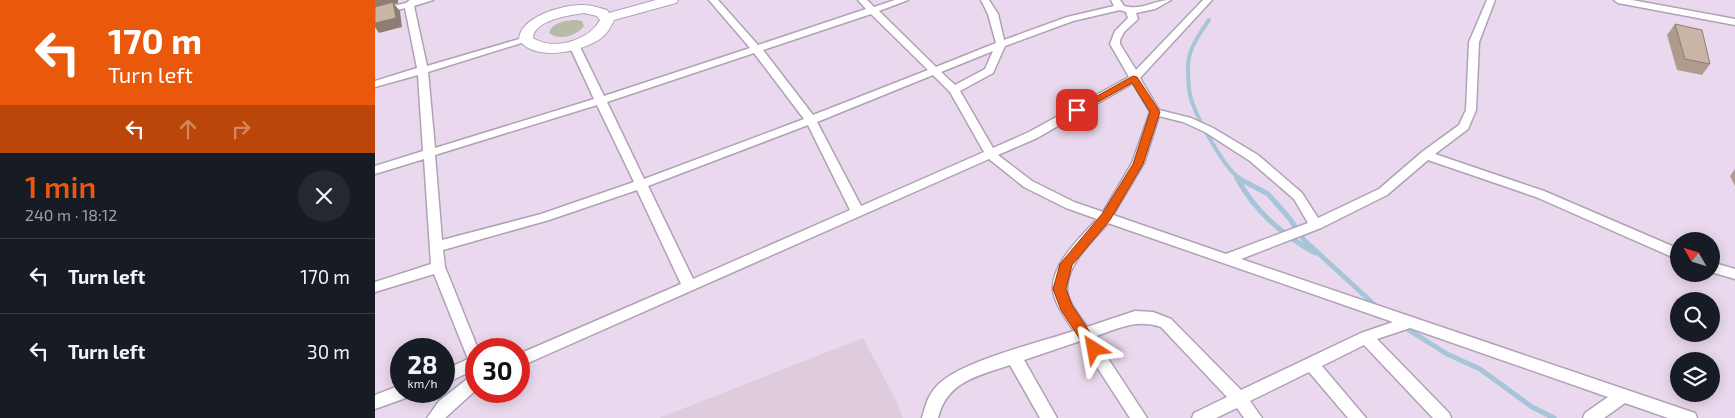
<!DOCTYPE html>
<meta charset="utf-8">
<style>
body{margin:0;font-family:"Exo 2",sans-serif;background:#242831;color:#f1f3f6;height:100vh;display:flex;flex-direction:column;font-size:19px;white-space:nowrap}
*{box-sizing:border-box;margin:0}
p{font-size:16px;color:#9ea1a6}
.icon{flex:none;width:28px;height:28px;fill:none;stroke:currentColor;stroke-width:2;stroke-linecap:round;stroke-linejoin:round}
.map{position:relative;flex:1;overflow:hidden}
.details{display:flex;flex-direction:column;background:#171b24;width:375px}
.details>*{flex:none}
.guide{background:#ea580c;color:#fff;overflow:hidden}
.needle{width:32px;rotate:309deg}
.tools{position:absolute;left:1295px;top:232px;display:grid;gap:10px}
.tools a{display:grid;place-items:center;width:50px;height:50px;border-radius:50%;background:#171b24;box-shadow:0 2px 12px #0003;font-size:25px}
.speed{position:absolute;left:15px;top:338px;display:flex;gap:10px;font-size:25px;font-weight:700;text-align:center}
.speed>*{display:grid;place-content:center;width:65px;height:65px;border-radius:50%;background:#171b24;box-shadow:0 2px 12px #0003;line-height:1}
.speed small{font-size:12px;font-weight:400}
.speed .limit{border:8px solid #d22;background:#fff;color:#111}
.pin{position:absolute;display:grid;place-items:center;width:42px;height:42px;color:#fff;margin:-21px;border-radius:10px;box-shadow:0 2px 8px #0006}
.me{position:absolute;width:55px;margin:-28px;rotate:326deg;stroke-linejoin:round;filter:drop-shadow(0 0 4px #0008)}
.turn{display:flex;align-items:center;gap:18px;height:105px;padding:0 25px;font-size:22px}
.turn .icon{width:65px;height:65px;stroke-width:2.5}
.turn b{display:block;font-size:35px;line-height:42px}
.lanes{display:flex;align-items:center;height:48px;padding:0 25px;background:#0003;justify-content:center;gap:25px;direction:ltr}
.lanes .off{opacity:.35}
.round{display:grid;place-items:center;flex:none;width:52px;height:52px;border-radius:26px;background:#242831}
.overview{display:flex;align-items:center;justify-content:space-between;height:85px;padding:0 25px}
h1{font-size:30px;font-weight:600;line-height:38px;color:#ea580c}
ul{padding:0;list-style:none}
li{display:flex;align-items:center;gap:15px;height:75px;padding:0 25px;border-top:1px solid #363941}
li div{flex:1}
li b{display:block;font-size:19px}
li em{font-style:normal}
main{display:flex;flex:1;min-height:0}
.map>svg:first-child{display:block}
</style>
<main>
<section class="details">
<div class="guide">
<div class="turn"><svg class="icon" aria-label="left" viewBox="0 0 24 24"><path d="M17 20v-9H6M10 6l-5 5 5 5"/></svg><div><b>170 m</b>Turn left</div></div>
<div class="lanes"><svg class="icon" aria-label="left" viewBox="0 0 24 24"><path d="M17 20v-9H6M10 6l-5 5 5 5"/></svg><svg class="icon off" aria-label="ahead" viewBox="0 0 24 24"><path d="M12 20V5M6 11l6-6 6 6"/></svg><svg class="icon off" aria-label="right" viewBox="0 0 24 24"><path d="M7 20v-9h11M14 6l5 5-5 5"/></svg></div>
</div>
<div class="overview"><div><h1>1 min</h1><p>240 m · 18:12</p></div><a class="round"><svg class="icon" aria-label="close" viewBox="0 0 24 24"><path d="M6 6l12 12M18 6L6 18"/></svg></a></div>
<ul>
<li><svg class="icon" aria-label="left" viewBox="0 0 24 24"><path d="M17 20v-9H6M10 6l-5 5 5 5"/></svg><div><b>Turn left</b></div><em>170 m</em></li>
<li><svg class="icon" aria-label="left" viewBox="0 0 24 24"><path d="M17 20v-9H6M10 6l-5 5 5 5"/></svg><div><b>Turn left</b></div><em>30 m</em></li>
</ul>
</section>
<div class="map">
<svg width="1360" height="418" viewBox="0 0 1360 418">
<rect width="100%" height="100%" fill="#ead9ee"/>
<path fill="#decbdc" d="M488 338 521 400 528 418H284Z"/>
<path fill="#b7bba8" d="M202 20 207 21 209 26C202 36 184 41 174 33 177 22 192 20 202 20Z"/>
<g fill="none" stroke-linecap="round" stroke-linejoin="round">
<path stroke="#a6c5d8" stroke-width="4" d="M834 20C825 33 814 48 813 64 813 73 813 86 815 95 819 113 850 171 866 179
M861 177 862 179"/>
<path stroke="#a6c5d8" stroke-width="5" d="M862 178C880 212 907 234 940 253
M863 178 893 194 915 219 929 240 1002 307
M1029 327 1072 354 1105 369 1157 407 1179 418"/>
<g stroke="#b0a1b5" stroke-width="3">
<path id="street" d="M35 0H58L39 6 52 66 151 37 156 40 53 72 60 148 219 99 194 45 196 43H202L204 45 229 96 375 48 334 0H343L383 45 491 9 483 0H492L499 7 520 0H533L504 11 561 67 621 43 613 14 606 0H614L623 14 629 40 692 17 739 6 736 0H745L749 6C767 11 778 0 796 0L780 9 761 13 763 19 749 32 745 40V44L761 70 828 0H837L765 78 784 110 816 118 838 128 883 155 927 193 943 218 1004 189 1047 152 1084 125 1091 110 1094 42 1112 0H1120L1104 42 1101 110 1093 129 1060 154 1169 191 1304 249V260L1161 197 1053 160 1012 195 946 228 866 259 1314 411 1320 413 1322 418H1293L1250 403 1229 418H1208L1210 413 1233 397 1035 328 1002 339 1074 413 1076 418H1058L989 345 947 366 991 418H973L934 372 875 401 887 418H869L862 408 841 418H817L819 413 852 397 786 327C762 318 741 329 719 337L772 418H755L705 341 649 360 682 418H665L635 365C603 376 572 381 563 418H547C550 407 553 395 561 387 581 362 666 342 699 331 691 319 680 305 678 290 676 264 706 237 722 219L691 208 649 187 614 159 144 367V354L306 284 262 190 174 220 68 250 70 267 103 349H101V369L69 384V370L93 359 59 274 0 292V282L56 264 49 159 0 174V166L48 151 43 75 0 87V81L42 68 30 8 0 16V10L31 3ZM745 10 751 12 753 18 740 31 735 44 754 77 654 132 618 148 585 91 618 73 630 46 698 21ZM496 14 553 70 438 115 388 50ZM618 51 610 69 580 85 566 72ZM379 53 429 119 269 179 232 102ZM558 75 575 92 609 152 486 206 442 122ZM758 83 775 112 757 163 728 212 699 202 657 181 623 155 662 138ZM222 105 259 182 166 214 67 240 60 155ZM784 116 808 122 830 132 875 161 919 199 933 223 851 254 738 215 769 163ZM433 125 475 210 318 279 273 186ZM733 223 1018 322 986 333 866 390 796 319 778 312 760 311 712 327C705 316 692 302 692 289 692 263 718 241 733 223Z
M1239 0H1257L1360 19V25L1243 3Z
M1336 262 1360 269V279L1336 272Z
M101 374V390L70 418H52L64 401 96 376Z
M26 385V391H38L36 396 0 409V395Z"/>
</g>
<g stroke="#b0a1b5" stroke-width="2">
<path id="secondary" d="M281 0H303L301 3 239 20C235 28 232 34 225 39 206 52 160 62 144 40 144 17 189 4 209 5 216 5 225 8 232 10L234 13ZM209 13 222 16 225 20C214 41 178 51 158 38 159 20 195 15 209 13Z"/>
</g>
<use href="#street" fill="#fff" fill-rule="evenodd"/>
<use href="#secondary" fill="#fff" fill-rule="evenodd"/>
</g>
<path fill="#ae9b8e" d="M1300 24 1335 64 1327 75 1302 70 1292 35Z
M1360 169V186L1355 176Z"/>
<path fill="#8d7e74" d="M0 0H23V3L19 4 25 11 27 27 4 33 0 27Z"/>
<path fill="#cab4a5" stroke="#8d7e74" d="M18 2 21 18 0 23V7Z
M1300 24 1327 30 1335 64 1310 59Z"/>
<path fill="#ea580c" stroke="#983908" d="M758 76 762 77 785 112 768 164 735 220 697 265 691 289 697 305 726 349 724 353H714L686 310 678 289 685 264 727 214 758 164 775 112 757 83 705 112 697 110Z"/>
</svg>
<div class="tools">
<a><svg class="needle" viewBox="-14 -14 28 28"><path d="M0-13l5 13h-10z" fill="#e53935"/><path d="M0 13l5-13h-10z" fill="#9ea1a6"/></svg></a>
<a><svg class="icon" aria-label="search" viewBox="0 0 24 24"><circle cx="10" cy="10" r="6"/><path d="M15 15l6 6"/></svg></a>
<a><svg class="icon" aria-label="layers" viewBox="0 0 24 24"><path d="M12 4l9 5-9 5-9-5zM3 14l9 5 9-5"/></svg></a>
</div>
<div class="speed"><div>28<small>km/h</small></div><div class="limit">30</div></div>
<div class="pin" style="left:702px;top:110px;background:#d93025"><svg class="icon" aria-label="arrive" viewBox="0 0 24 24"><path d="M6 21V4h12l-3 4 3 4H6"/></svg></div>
<svg class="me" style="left:719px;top:349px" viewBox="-20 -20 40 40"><path d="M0-17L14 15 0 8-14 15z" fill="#ea580c" stroke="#fff" stroke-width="4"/></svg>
</div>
</main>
